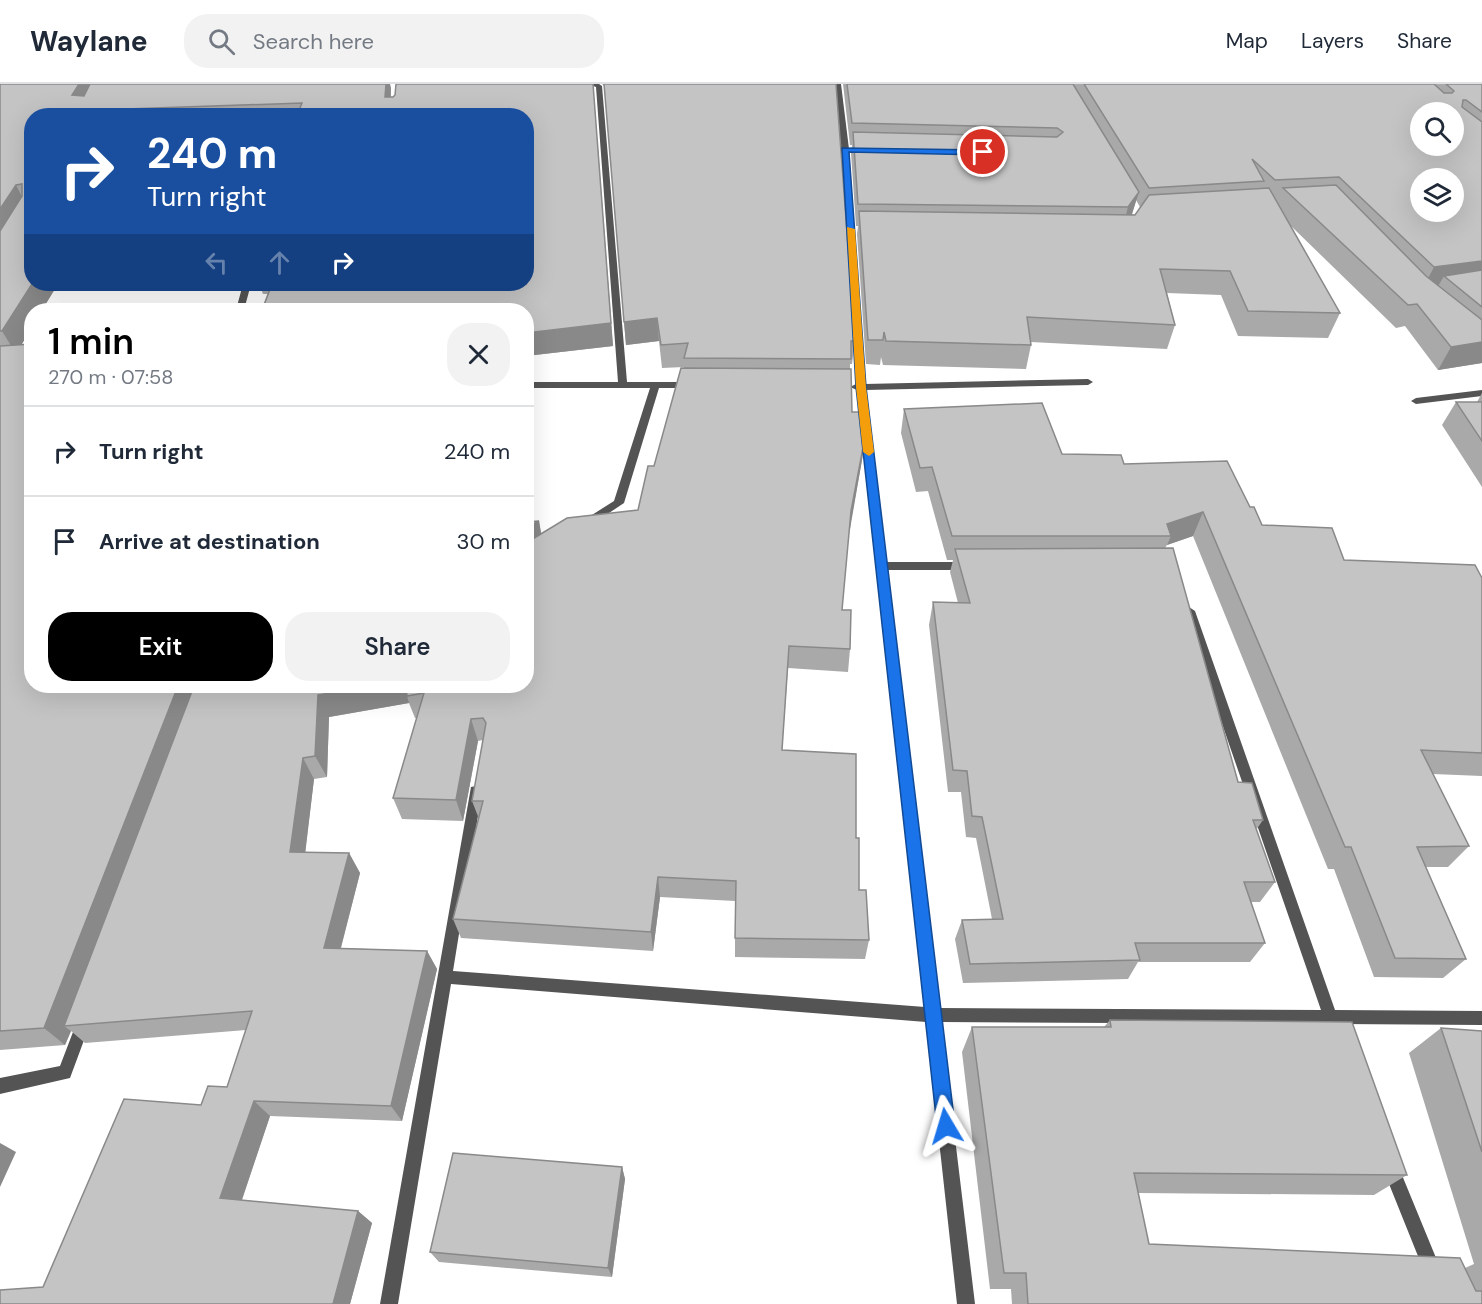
<!DOCTYPE html>
<meta charset="utf-8">
<style>
body{margin:0;font-family:"DM Sans",sans-serif;background:#f2f2f3;color:#1f2937;height:100vh;display:flex;flex-direction:column;font-size:22px;white-space:nowrap}
*{box-sizing:border-box;margin:0}
p{font-size:20px;color:#747a83}
.icon{flex:none;width:33px;height:33px;fill:none;stroke:currentColor;stroke-width:2;stroke-linecap:round;stroke-linejoin:round}
.map{position:relative;flex:1;overflow:hidden}
.sheet{position:absolute;left:24px;top:219px;width:510px;height:390px;display:flex;flex-direction:column;background:#fff;border-radius:24px;box-shadow:0 6px 24px #0002}
.sheet>*{flex:none}
.top-card{position:absolute;left:24px;top:24px;width:510px;height:183px;border-radius:24px;box-shadow:0 6px 24px #0002;background:#1a4fa0;color:#fff;overflow:hidden}
.fabs{position:absolute;left:1410px;top:18px;display:grid;gap:12px}
.fabs a{display:grid;place-items:center;width:54px;height:54px;border-radius:50%;background:#fff;box-shadow:0 6px 24px #0002;font-size:30px}
.pin{position:absolute;display:grid;place-items:center;width:51px;height:51px;color:#fff;margin:-26px;border:3px solid #fff;border-radius:50%;box-shadow:0 2px 6px #0007}
.me{position:absolute;width:66px;margin:-33px;rotate:353deg;stroke-linejoin:round;filter:drop-shadow(0 0 4px #0008)}
.turn{display:flex;align-items:center;gap:21px;height:126px;padding:0 24px;font-size:27px}
.turn .icon{width:78px;height:78px;stroke-width:2.5}
.turn b{display:block;font-size:42px;line-height:51px}
.lanes{display:flex;align-items:center;height:57px;padding:0 24px;background:#0003;justify-content:center;gap:30px;direction:ltr}
.lanes .off{opacity:.35}
.round{display:grid;place-items:center;flex:none;width:63px;height:63px;border-radius:24px;background:#f2f2f3}
.head{display:flex;align-items:center;justify-content:space-between;height:102px;padding:0 24px}
h1{font-size:36px;font-weight:600;line-height:45px;color:#000}
.button{display:flex;gap:12px;margin-top:auto;padding:12px 24px}
.button a{flex:1;height:69px;border-radius:24px;background:#000;color:#fff;font-size:24px;font-weight:600;line-height:69px;text-align:center}
.button a+a{background:#f2f2f3;color:#1f2937}
ul{padding:0;list-style:none}
li{display:flex;align-items:center;gap:18px;height:90px;padding:0 24px;border-top:2px solid #e0e1e3}
li div{flex:1}
li b{display:block;font-size:22px}
li em{font-style:normal}
header{display:flex;align-items:center;gap:36px;box-sizing:border-box;height:84px;padding:0 30px;background:#fff;border-bottom:2px solid #e0e1e3}
header strong{font-size:28px}
nav{display:flex;gap:33px;margin-inline-start:auto;font-size:21px}
.search{width:420px;height:54px;background:#f2f2f3;display:flex;align-items:center;gap:15px;box-sizing:border-box;padding:0 21px;border-radius:24px;color:#747a83;font-size:22px}
.map>svg:first-child{display:block}
</style>
<header>
<strong>Waylane</strong>
<div class="search"><svg class="icon" aria-label="search" viewBox="0 0 24 24"><circle cx="10" cy="10" r="6"/><path d="M15 15l6 6"/></svg>Search here</div>
<nav><a>Map</a><a>Layers</a><a>Share</a></nav>
</header>
<div class="map">
<svg width="1482" height="1220" viewBox="0 0 1482 1220">
<rect width="100%" height="100%" fill="#fff"/>
<g fill="none" stroke-linecap="round" stroke-linejoin="round">
<path fill="#545454" fill-rule="evenodd" d="M588 0H599L602 2 627 298H690L695 301 690 304H659L624 419 588 443 584 442 583 439 584 436 614 417 650 304H526V298H618L596 3Z
M835 0H841L849 65 865 300 1088 295 1093 298 1088 301 866 306 886 478H968L973 482 968 486H887L939 924 1321 926 1183 527 1189 523 1195 527 1335 926 1482 927V941L1340 940 1345 952 1342 957 1337 959 1332 957 1325 940 941 938 975 1220H957L926 938 451 900 398 1220H380L471 703 476 702 481 703 482 707 453 887 925 923 857 306 850 303 856 300 841 65Z
M243 200H251L244 226H236Z
M1482 306V312L1416 320 1411 317 1416 314Z
M83 933 88 935 90 940 70 994 0 1010V994L60 982 78 935Z
M1391 1077 1397 1079 1441 1186 1438 1192 1432 1195 1426 1192 1383 1085 1385 1079Z"/>
</g>
<path fill="#a9a9a9" fill-rule="evenodd" d="M0 0H390L391 13H393L395 11 396 0H593L613 262 526 272V226H262L268 210H263L259 200H386H384V205H387L389 203V200H526V32H32V200H58L42 226H32V243L21 261 32 260V602H526V438L539 437 541 450 567 434 638 426 648 382H654L681 284H684V283L662 284 659 257 626 261 604 2 602 0H836L855 257 852 280H850V285H851L852 328H862L865 353 862 376 849 447 842 526H851L850 565 848 588 788 584 782 666 856 670V754H859V806H866L869 856 865 875 735 873V817L660 813 653 867 461 854 453 835 479 735 472 717 483 656 478 657 463 737 402 735 393 714 417 634H415L409 619 329 633 327 693 314 695 305 768 349 769 360 789 341 864 427 867 437 885 402 1037 270 1032 242 1116 358 1127 372 1139 350 1220H0V1206L43 1203 124 1015 201 1021 208 1002 227 1003 246 946 85 959 71 947 65 961 0 966Z
M843 0H1482V279L1438 286 1405 242 1396 244 1291 142 1340 229 1328 254 1238 252 1221 211 1167 209 1175 241 1167 265 1031 258V261L1026 285 883 281 881 273 880 281 866 280 857 150 858 142H856L851 69 852 61H850ZM1136 116 1140 123 1135 131 1132 130Z
M1482 309V403L1442 341 1456 318H1477Z
M904 325 1062 370 1124 380 1250 423 1262 441 1344 476 1482 494V692L1433 690 1469 762 1448 783H1426L1466 875 1443 894 1374 893 1334 785H1328L1193 452 1167 461 1165 464 1238 698 1263 736 1256 746 1275 798 1260 818H1251L1265 859 1250 878H1138L1128 895 963 899 955 855 962 836 992 835 976 754 966 753 961 708H948L929 541 933 518 958 519 950 488 953 476H947L928 407 916 408 901 349Z
M1110 936 1407 1091 1374 1111 1138 1109 1149 1160 1465 1184 1474 1180 1409 969 1441 944 1482 947V1220H1012L1011 1205H990L962 968 972 943H1104Z
M622 1083 625 1095 612 1193 439 1178 430 1168Z"/>
<path fill="#898989" d="M79 0H100L82 32 72 11Z
M386 0H390L391 4 390 32 385 13Z
M593 0 613 262 526 272V249Z
M126 25 128 32H122Z
M16 101 27 123 0 168V125Z
M1139 108 1132 130 1122 146 1128 123Z
M1482 177V197L1444 192 1437 204 1422 206 1434 183Z
M32 200H58L42 226H32V243L16 270 2 247Z
M377 200H386H384L383 226 377 205Z
M657 234 659 257 626 261 624 238Z
M1482 258V279L1438 286 1451 263Z
M865 353 862 376 849 451 851 427Z
M1203 428 1193 452 1167 461 1171 452 1167 440Z
M539 437 543 460 526 471V445Z
M178 602H200L64 942 71 947 65 961 44 944Z
M374 602H408L407 612 409 619 329 633 327 693 315 672 318 611Z
M471 635 478 657 463 737 456 716Z
M303 674 314 695 303 788 290 768Z
M349 769 360 789 336 882 324 864Z
M658 793 660 813 653 867 651 848Z
M427 867 437 885 402 1037 391 1022Z
M254 1017 270 1032 238 1127 220 1114Z
M0 1059 16 1068 0 1103Z
M622 1083 625 1095 612 1193 608 1184Z
M358 1127 372 1139 350 1220H333Z"/>
<path fill="#c4c4c4" stroke="#898989" stroke-width="1.5" fill-rule="evenodd" d="M0 0H79L72 11 84 12 90 0H386L385 13H393L395 11 396 0H593L611 239 526 249V226H262L272 200H377V205H387L389 203V200H526V32L297 31 302 19 126 25 122 32H32V200L2 247H0V147L22 112V100L16 101 0 125Z
M604 0H836L855 257H851V275L684 274 688 259 661 261 657 234 624 238Z
M847 0H1073L1139 108 1128 123 858 120 853 48 1057 53 1063 48 1057 44 852 39Z
M1084 0H1434L1444 9H1452L1454 7 1446 0H1482V28L1466 16H1463L1462 23 1482 38V177L1434 183 1339 93 1275 96 1252 75 1264 97 1149 104ZM1420 28H1454V62H1420ZM1420 94H1454V128H1420Z
M1336 101 1426 192 1482 236V258L1451 263 1417 220 1408 221 1283 104Z
M1269 104 1340 229 1248 227 1230 187 1160 185 1175 241 1027 233 1031 261 886 257 884 248 883 256H868L859 127 1135 131 1149 111Z
M1482 186V223L1444 192Z
M32 260V602H178L44 944 0 947V262Z
M681 284 851 285 852 328H862L865 353 851 427 842 526H851L850 565 789 562 782 666 856 670V754H859V806H866L869 856 735 854 736 797 658 793 651 848 453 835 483 717H472L486 639 483 634 471 635 456 716 393 714 424 609 407 612 406 602H526V459L567 434 638 426 648 382H654Z
M1456 318H1482V357Z
M1042 319 1062 370 1121 371 1124 380 1227 377 1250 423H1254L1262 441 1332 444 1344 476 1475 481 1482 494V669L1421 666 1469 762 1417 763 1466 875 1395 874 1351 763H1345L1203 428 1167 440 1171 452H952L932 383 920 384 904 325Z
M539 437 526 445V438Z
M1173 464 1238 698 1252 699 1263 736H1253L1275 798H1244L1265 859H1135L1140 876 970 880 962 836 1003 835 982 733 972 732 967 687 953 686 933 518 970 519 955 465Z
M194 602H374L318 611 315 672 303 674 290 768 349 769 324 864 427 867 391 1022 254 1017 220 1114 358 1127 333 1220H0V1206L43 1203 124 1015 201 1021 208 1002 227 1003 252 927 64 942Z
M1110 936 1352 938 1407 1091 1134 1089 1149 1160 1460 1174 1476 1207H1482V1220H1028L1026 1189H1004L972 943H1111Z
M1441 944 1482 947V1068Z
M453 1069 622 1083 608 1184 430 1168Z"/>
<path fill="#1a73e8" stroke="#114b97" stroke-width="1.5" d="M842 64 983 66 987 68 983 71 849 68 866 303 955 1042 952 1048 946 1051 939 1048 937 1042 856 303Z"/>
<path fill="#f59e0b" d="M847 143 855 145 866 303 874 368 869 372 863 368 856 303Z"/>
</svg>
<div class="fabs">
<a><svg class="icon" aria-label="search" viewBox="0 0 24 24"><circle cx="10" cy="10" r="6"/><path d="M15 15l6 6"/></svg></a>
<a><svg class="icon" aria-label="layers" viewBox="0 0 24 24"><path d="M12 4l9 5-9 5-9-5zM3 14l9 5 9-5"/></svg></a>
</div>
<div class="pin" style="left:983px;top:68px;background:#d93025"><svg class="icon" aria-label="arrive" viewBox="0 0 24 24"><path d="M6 21V4h12l-3 4 3 4H6"/></svg></div>
<svg class="me" style="left:946px;top:1042px" viewBox="-20 -20 40 40"><path d="M0-17L14 15 0 8-14 15z" fill="#1a73e8" stroke="#fff" stroke-width="4"/></svg>
<div class="top-card">
<div class="turn"><svg class="icon" aria-label="right" viewBox="0 0 24 24"><path d="M7 20v-9h11M14 6l5 5-5 5"/></svg><div><b>240 m</b>Turn right</div></div>
<div class="lanes"><svg class="icon off" aria-label="left" viewBox="0 0 24 24"><path d="M17 20v-9H6M10 6l-5 5 5 5"/></svg><svg class="icon off" aria-label="ahead" viewBox="0 0 24 24"><path d="M12 20V5M6 11l6-6 6 6"/></svg><svg class="icon" aria-label="right" viewBox="0 0 24 24"><path d="M7 20v-9h11M14 6l5 5-5 5"/></svg></div>
</div>
<section class="sheet">
<div class="head"><div><h1>1 min</h1><p>270 m · 07:58</p></div><a class="round"><svg class="icon" aria-label="close" viewBox="0 0 24 24"><path d="M6 6l12 12M18 6L6 18"/></svg></a></div>
<ul>
<li><svg class="icon" aria-label="right" viewBox="0 0 24 24"><path d="M7 20v-9h11M14 6l5 5-5 5"/></svg><div><b>Turn right</b></div><em>240 m</em></li>
<li><svg class="icon" aria-label="arrive" viewBox="0 0 24 24"><path d="M6 21V4h12l-3 4 3 4H6"/></svg><div><b>Arrive at destination</b></div><em>30 m</em></li>
</ul>
<div class="button"><a>Exit</a><a>Share</a></div>
</section>
</div>
